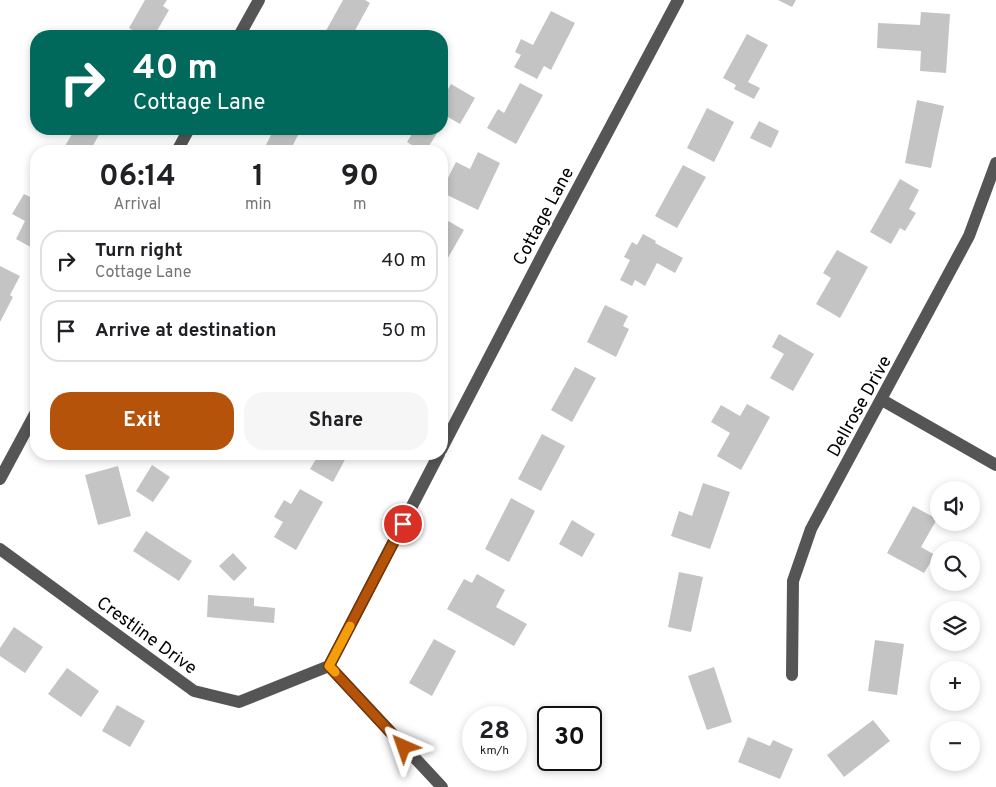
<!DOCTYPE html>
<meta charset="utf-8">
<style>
body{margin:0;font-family:Overpass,sans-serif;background:#f6f6f6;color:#202124;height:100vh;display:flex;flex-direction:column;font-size:19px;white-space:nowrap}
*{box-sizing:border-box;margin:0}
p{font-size:16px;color:#757577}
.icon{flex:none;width:28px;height:28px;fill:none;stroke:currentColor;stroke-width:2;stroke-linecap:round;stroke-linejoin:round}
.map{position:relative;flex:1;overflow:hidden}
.side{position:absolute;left:30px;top:145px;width:418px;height:315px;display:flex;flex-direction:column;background:#fff;border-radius:20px;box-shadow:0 2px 8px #0003}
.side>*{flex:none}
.hud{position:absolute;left:30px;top:30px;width:418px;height:105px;border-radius:20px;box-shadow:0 2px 8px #0003;background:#00695c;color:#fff;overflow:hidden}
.controls{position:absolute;left:930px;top:481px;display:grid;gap:10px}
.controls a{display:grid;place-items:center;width:50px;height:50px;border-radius:50%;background:#fff;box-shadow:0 2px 8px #0003;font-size:25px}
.speed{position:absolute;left:462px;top:706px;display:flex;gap:10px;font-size:25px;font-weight:700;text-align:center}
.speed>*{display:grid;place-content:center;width:65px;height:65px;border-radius:50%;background:#fff;box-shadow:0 2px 8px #0003;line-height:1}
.speed small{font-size:12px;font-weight:400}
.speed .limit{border:2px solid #111;border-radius:8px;background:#fff;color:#111}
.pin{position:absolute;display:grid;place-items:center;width:42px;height:42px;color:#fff;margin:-21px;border:2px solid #fff;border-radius:50%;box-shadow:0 1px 5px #0007}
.me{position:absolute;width:55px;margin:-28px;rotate:317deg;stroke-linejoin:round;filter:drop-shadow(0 0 4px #0008)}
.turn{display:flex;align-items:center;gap:18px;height:105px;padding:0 20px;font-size:22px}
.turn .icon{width:65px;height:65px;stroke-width:2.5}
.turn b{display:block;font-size:35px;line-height:42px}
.eta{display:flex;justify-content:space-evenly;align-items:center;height:85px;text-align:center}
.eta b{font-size:30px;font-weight:700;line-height:35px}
.primary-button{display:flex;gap:10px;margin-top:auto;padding:10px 20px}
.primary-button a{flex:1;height:58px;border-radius:20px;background:#b45309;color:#fff;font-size:20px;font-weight:700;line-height:58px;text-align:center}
.primary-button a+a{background:#f6f6f6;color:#202124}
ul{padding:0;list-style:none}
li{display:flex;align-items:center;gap:15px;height:62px;margin:0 10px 8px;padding:0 10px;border:2px solid #e0e0e0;border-radius:20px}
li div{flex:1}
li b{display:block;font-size:19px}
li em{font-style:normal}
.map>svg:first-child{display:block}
</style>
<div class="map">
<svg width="996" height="787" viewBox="0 0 996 787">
<rect width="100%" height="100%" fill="#fff"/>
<path fill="#c4c4c4" d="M145 0H167L163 6 169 10 154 36H143L129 28Z
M343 0H365L370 3 352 36H323Z
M778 0H796L792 7Z
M551 11 575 23 551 70 544 66 537 79 514 67 521 55 515 52 521 39 533 45Z
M921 12 950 14 946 73 920 71 921 51 877 48 878 23 920 25Z
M747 34 768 45 748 82 760 88 754 99 734 89 736 85 723 78Z
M520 83 543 95 516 144 487 128 498 109 504 113Z
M451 84 475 98 460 124 441 113V102Z
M917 100 944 106 931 168 905 163Z
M707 108 734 122 714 162 687 148Z
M759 121 779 131 771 148 750 138Z
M75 129H96L101 131 90 151H62Z
M274 129H296L300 131 290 151H263Z
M415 129H430L437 133 426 151H422L407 142Z
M478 152 500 163 478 210 441 192 456 162 470 169Z
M683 165 706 177 677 228 655 216Z
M900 179 919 190 909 209 916 213 905 231 900 228 891 244 870 232Z
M24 194 36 200V250L16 239 25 221 12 214Z
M443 218 464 230 441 270V220Z
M643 234 656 241 655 243 683 258 675 273 657 263 645 286 635 280 632 286 620 280 630 260 624 257 632 242 637 245Z
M837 250 868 267 840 318 816 304 831 278 823 273Z
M0 266 20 276 10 295 13 297 0 322Z
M605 305 628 316 623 326 629 329 616 357 587 342Z
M779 334 814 354 793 391 770 378 784 354 772 347Z
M575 367 596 378 572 422 551 410Z
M747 404 770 417 741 470 717 456 730 433 711 422 721 405 740 416Z
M542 434 565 446 541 491 518 479Z
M319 454H348L333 482 310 469Z
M152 465 170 477 153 502 136 491Z
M118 466 131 516 98 525 85 475Z
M703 483 730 492 710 549 671 536 679 511 692 516Z
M300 489 323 502 296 550 274 537 283 522 274 517 284 500 291 504Z
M511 498 535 511 509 562 485 549Z
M913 506 937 519 921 547 935 555 924 573 887 553Z
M572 520 595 534 582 557 559 544Z
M146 531 192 561 179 581 133 551Z
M233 553 247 568 234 581 219 566Z
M679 572 703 577 691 632 668 627Z
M477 574 505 590 496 607 527 624 514 646 447 609 464 579 472 583Z
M208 595 254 598V606L275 608 274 623 207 617Z
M14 627 43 647 25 673 0 656V648Z
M434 639 456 651 432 696 409 683Z
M875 640 904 644 897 695 868 691Z
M714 667 732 722 707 730 688 676Z
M67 668 99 691 81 717 48 694Z
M117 705 145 721 130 747 102 731Z
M873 720 890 741 844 777 827 755Z
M748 737 770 746 773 740 793 749 780 779 738 762Z"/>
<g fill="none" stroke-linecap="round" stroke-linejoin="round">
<path stroke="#555" stroke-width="12" d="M239 36 259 0
M177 151 189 129
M882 400 996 465
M441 450 547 246 678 0
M0 479 36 412
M0 549 194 691 239 702 329 666 442 787
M329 666 439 454
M792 675 793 581 811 529 969 236 996 163"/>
</g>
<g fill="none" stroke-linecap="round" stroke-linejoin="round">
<g stroke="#753606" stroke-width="12">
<path id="route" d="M403 524 329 666 404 747"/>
</g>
<use href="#route" stroke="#b45309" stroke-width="9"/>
<path stroke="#f59e0b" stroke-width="9" d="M335 672 329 666 350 626"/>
</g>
<g text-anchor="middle" stroke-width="4.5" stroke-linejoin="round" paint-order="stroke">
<g font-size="18" fill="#000" stroke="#fff">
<text transform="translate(543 216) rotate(-62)" y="6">Cottage Lane</text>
<text transform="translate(859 406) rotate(-61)" y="6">Dellrose Drive</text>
<text transform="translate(147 635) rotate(36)" y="6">Crestline Drive</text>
</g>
</g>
</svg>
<div class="controls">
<a><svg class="icon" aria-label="sound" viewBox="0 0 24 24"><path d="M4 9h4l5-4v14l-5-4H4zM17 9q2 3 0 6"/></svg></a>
<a><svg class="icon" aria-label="search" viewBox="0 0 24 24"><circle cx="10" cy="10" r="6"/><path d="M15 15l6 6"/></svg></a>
<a><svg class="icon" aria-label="layers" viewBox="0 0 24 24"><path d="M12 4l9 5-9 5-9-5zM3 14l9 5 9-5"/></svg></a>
<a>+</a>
<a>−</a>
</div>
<div class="speed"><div>28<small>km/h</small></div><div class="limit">30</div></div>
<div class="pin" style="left:403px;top:524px;background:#d93025"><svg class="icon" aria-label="arrive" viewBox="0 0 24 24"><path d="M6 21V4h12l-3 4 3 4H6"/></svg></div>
<svg class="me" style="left:404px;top:747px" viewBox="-20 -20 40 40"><path d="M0-17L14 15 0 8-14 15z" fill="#b45309" stroke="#fff" stroke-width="4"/></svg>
<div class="hud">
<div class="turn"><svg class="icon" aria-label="right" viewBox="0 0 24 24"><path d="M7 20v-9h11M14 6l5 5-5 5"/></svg><div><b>40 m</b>Cottage Lane</div></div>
</div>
<section class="side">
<div class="eta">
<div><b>06:14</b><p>Arrival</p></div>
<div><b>1</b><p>min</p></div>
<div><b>90</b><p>m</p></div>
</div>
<ul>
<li><svg class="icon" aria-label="right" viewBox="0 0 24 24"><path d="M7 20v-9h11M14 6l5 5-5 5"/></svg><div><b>Turn right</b><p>Cottage Lane</p></div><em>40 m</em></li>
<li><svg class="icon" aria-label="arrive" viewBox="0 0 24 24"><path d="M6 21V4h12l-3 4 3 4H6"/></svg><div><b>Arrive at destination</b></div><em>50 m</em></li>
</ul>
<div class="primary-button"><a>Exit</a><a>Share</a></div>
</section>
</div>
